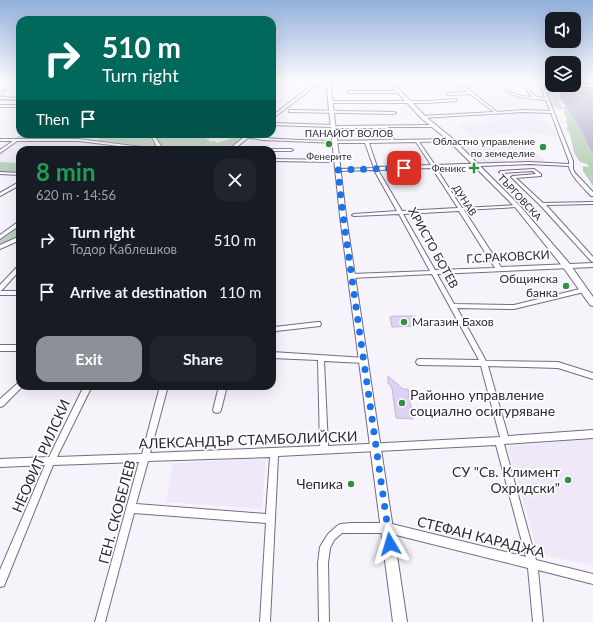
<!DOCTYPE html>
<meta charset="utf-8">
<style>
body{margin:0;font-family:Lato,sans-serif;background:#20242c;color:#f1f3f6;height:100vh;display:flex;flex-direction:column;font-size:15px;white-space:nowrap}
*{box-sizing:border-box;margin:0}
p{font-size:13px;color:#9ea1a6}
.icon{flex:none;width:22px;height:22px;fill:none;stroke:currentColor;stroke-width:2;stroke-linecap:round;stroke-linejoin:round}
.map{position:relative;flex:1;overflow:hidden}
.drawer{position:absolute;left:16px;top:146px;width:260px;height:244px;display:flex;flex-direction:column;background:#171b24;border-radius:12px;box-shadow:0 4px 16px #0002}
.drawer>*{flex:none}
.top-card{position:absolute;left:16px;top:16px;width:260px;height:122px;border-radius:12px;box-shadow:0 4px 16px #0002;background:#00695c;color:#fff;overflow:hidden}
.controls{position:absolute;left:545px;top:12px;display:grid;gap:8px}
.controls a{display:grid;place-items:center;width:36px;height:36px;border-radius:8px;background:#171b24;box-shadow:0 4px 16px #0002;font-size:20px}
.pin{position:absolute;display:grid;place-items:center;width:34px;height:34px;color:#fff;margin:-17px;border-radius:8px;box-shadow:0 2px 6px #0006}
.me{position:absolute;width:44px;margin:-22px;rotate:353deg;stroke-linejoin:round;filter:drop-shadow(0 0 3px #0008)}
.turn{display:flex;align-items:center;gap:14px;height:84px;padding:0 20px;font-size:18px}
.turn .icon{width:52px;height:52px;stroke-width:2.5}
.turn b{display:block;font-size:28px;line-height:34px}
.then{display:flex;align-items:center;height:38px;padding:0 20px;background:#0003;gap:8px;font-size:15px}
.round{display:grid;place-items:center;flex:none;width:42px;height:42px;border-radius:12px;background:#20242c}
.summary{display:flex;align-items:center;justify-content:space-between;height:68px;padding:0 20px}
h1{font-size:24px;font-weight:700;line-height:30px;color:#1e9e55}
.primary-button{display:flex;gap:8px;margin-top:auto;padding:8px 20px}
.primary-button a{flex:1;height:46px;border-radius:12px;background:#8c9099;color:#fff;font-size:16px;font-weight:700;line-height:46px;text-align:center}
.primary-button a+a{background:#20242c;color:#f1f3f6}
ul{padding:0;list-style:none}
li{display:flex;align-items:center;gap:12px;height:52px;padding:0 20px}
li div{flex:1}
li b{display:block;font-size:15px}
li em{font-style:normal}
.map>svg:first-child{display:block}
</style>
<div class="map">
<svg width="593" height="622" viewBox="0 0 593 622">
<rect width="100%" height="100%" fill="#f6f3fb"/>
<path fill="#eee8f9" d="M460 80H491L493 88 508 98 544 100 547 111 521 109 497 111 461 83Z
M451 81 462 89 437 91 441 95 408 97 395 83Z
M524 112 541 113 558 136 523 132 472 137 459 125 494 123 484 115Z
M488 141 494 146 524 144 549 163 524 161 480 164 459 143Z
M16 142H77L105 145 100 150H20V163L0 162V154Z
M593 439V566L538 553 508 446Z
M266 458 262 509 166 502 173 463Z"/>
<path fill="#b9d2bb" d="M562 107H566L579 126 593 155V186L583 171V166L589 167 587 164 580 162 574 153 570 134 566 128 568 127 566 121 567 118 564 113 565 110Z
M24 134H66L74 139H13Z
M128 134H146L156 146 152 147 99 140 98 138Z
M153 134H204L202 135 211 142 214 141 217 143 232 138 231 137 242 138 225 150H165Z
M0 162 20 163V173L0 172Z
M20 225V236L0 245V239Z"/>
<path fill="#b5aaca" d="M574 80H591L593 85V155L579 126 560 98V86L562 85H574Z"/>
<path fill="#ddd2f3" stroke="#c3b7d9" d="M553 88V90L562 109 553 106 547 89Z
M395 316H415L417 326 392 327 390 317Z
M388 376 403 389H408L413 419 396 418 392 388 388 383Z"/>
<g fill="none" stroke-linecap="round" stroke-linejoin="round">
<g stroke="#756a89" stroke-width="2">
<path id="minor" d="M427 80H448L390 84H322L315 86 314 85 322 82H390Z
M453 80H456L497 112 523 110 550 111 546 100C527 98 507 100 498 80H500C507 95 518 96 533 97L529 94 523 81 525 80C531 93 531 97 545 98L539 80H541L573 161V169L575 173 593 192V196H591C585 189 570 176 569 166L529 164 436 168 462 208 517 205 519 206 517 207 464 210 501 267 593 263V267L437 274 454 304 514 305 584 288 587 290 584 292 514 309 457 308 486 361 558 362 593 373V379L558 368 488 366 508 436 593 430V438L504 444 536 560 593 574V584L538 570 543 622H533L528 568 388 533H342L334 540 330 548 328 563 329 622H319L318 563 320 547 328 534 337 526 340 524 351 523H388L526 557 496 445 278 456 270 622H260L266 523 134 513 105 622H95L139 462 53 465 4 586 0 587V570L45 465 0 467V459L49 457 84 386H92L57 457 142 454 160 386H168L150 453 320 446 318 360 272 358V352L366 358 367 360 366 362 364 363 324 361 328 446 500 437 481 366 419 365 417 364 416 362 417 360 419 359 479 360 432 274 352 278 349 276 352 274 430 271 399 214 354 216 352 215 354 214 397 211 374 170 338 171 336 170 338 169 374 168 365 143H339L263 140 245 137 247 136C294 142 343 141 391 140L385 128H338L336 127 338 126 435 125H436V127H388L394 140 452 139 453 140 451 141 419 142 435 165 529 162 569 164V161L551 113 523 112 422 118 421 117 423 116 494 112 470 94 447 95 448 93 468 92ZM416 142 431 165 377 167 369 143ZM432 168 458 208 402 211 378 170ZM459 211 495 268 435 270 403 214ZM270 457 266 514 136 504 148 461Z
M3 90 5 91 0 96V93Z
M349 91H399L400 92 399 93H348Z
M0 97 20 98V100L0 99Z
M457 99 456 101 427 103H330L329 102 330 101H427Z
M0 105H20V107H0Z
M290 110 394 112 396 113 394 114 289 112V110Z
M272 123 333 125 335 126 333 127 272 125Z
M147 134C156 134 159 143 163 150H151L79 141H17L0 153V150L13 141H0V139H79L158 149 153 139Z
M261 149H291L293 150 291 151H272V150H260Z
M272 159 337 160 339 161 337 162 272 161Z
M534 169 541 174V176L516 178 543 203 593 202V204L546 205 593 257V262L591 261 540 205 511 177 513 176 536 174 533 171 501 173 499 172 501 171Z
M0 172 20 173V175L0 174Z
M19 182H20V185L0 196V193Z
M18 222H20V225L0 239V235Z
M20 236V240L0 249V245Z
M20 265V270L2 290 0 291H20V295H0V285L18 266Z
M318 322H320L321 324 320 326 276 331 274 335H272V327H274Z
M0 345H20V351H0Z
M20 382V386H23L3 406 0 407V399L18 383Z
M219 386H227L221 410 220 412 217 413 214 412 213 410Z"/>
</g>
<g stroke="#756a89" stroke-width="2">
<path id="tertiary" d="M322 80H330L346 216 407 622H393L340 216 326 81 318 84 272 119V116L316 82Z
M386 80H390L425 116 453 139 519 205 569 263 593 297V306L590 305 563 267 515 207 449 141 421 118Z
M510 80 552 82V84L512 81Z
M574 84 593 85V87L573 86Z
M248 134H253L233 150H228Z"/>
</g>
<use href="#minor" fill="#fff" fill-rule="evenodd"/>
<use href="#tertiary" fill="#fff" fill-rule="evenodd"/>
<path stroke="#696570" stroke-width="1" stroke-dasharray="3 1.5" stroke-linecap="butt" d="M0 100H20"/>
</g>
<linearGradient id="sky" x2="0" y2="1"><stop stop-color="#93b0dc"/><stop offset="0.48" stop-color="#fbfafd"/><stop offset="1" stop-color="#fbfafd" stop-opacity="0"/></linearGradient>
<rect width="593" height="167" fill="url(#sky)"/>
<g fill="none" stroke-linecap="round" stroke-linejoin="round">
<path stroke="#1a73e8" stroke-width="7" stroke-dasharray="0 12.6" d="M390 544 343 216 338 170 404 168"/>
</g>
<g fill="#309145" stroke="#fff" stroke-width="1.5">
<circle cx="329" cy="144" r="4"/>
<circle cx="543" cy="147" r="4"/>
<path d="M472 162h4v4h4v4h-4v4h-4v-4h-4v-4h4z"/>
<circle cx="566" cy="286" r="4"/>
<circle cx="404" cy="322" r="4"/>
<circle cx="402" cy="403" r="4"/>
<circle cx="568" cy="480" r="4"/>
<circle cx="351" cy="484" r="4"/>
</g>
<g text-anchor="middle" stroke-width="3.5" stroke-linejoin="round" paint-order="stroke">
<g font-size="10" fill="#2c2734" stroke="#fff">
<text x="349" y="137">ПАНАЙОТ ВОЛОВ</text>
<text transform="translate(520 197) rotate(47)" y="4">ТЪРГОВСКА</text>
<text transform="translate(465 200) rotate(57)" y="4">ДУНАВ</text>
</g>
<g font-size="10" fill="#2c2734" stroke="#fff" text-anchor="end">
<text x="535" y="145">Областно управление<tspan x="535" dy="12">по земеделие</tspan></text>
<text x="329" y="160" text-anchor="middle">Фенерите</text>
<text x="466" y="172">Феникс</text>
</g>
<g font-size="12" fill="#2c2734" stroke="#fff">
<text transform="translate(433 248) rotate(61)" y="4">ХРИСТО БОТЕВ</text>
<text transform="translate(508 257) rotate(-3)" y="4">Г.С.РАКОВСКИ</text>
</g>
<g font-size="12" fill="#2c2734" stroke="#fff" text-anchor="end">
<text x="558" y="283">Общинска<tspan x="558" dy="14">банка</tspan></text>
<text x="412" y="326" text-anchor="start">Магазин Бахов</text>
</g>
<g font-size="14" fill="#2c2734" stroke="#fff" text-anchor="end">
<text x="410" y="400" text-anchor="start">Районно управление<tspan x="410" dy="16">социално осигуряване</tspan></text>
<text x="560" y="477">СУ "Св. Климент<tspan x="560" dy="16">Охридски"</tspan></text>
<text x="343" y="489">Чепика</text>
</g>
<g font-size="14" fill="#2c2734" stroke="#fff">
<text transform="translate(248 440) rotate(-2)" y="5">АЛЕКСАНДЪР СТАМБОЛИЙСКИ</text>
<text transform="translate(41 456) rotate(-66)" y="5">НЕОФИТ РИЛСКИ</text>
<text transform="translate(117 512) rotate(-75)" y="5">ГЕН. СКОБЕЛЕВ</text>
<text transform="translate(481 537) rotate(14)" y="5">СТЕФАН КАРАДЖА</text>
</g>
</g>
</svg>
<div class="controls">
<a><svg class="icon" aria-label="sound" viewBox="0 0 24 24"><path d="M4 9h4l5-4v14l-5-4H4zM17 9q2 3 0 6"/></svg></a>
<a><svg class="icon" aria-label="layers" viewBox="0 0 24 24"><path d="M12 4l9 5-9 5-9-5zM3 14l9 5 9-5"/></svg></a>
</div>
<div class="pin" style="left:404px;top:168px;background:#d93025"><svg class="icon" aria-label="arrive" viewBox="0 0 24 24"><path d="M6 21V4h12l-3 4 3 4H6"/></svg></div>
<svg class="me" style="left:390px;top:544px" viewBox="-20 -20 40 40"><path d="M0-17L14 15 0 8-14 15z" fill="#1a73e8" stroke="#fff" stroke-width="4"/></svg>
<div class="top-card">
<div class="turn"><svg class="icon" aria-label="right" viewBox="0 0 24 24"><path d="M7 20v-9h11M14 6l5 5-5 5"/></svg><div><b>510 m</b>Turn right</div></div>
<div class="then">Then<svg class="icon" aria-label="arrive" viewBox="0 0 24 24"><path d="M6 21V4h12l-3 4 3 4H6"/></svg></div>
</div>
<section class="drawer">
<div class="summary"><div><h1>8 min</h1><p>620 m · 14:56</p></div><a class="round"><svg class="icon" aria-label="close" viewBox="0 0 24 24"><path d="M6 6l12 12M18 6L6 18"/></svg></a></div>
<ul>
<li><svg class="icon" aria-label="right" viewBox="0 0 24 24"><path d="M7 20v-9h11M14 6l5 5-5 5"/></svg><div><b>Turn right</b><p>Тодор Каблешков</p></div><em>510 m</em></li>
<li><svg class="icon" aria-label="arrive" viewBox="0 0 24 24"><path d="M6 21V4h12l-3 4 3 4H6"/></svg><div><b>Arrive at destination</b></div><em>110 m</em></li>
</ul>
<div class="primary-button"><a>Exit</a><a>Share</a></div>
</section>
</div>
